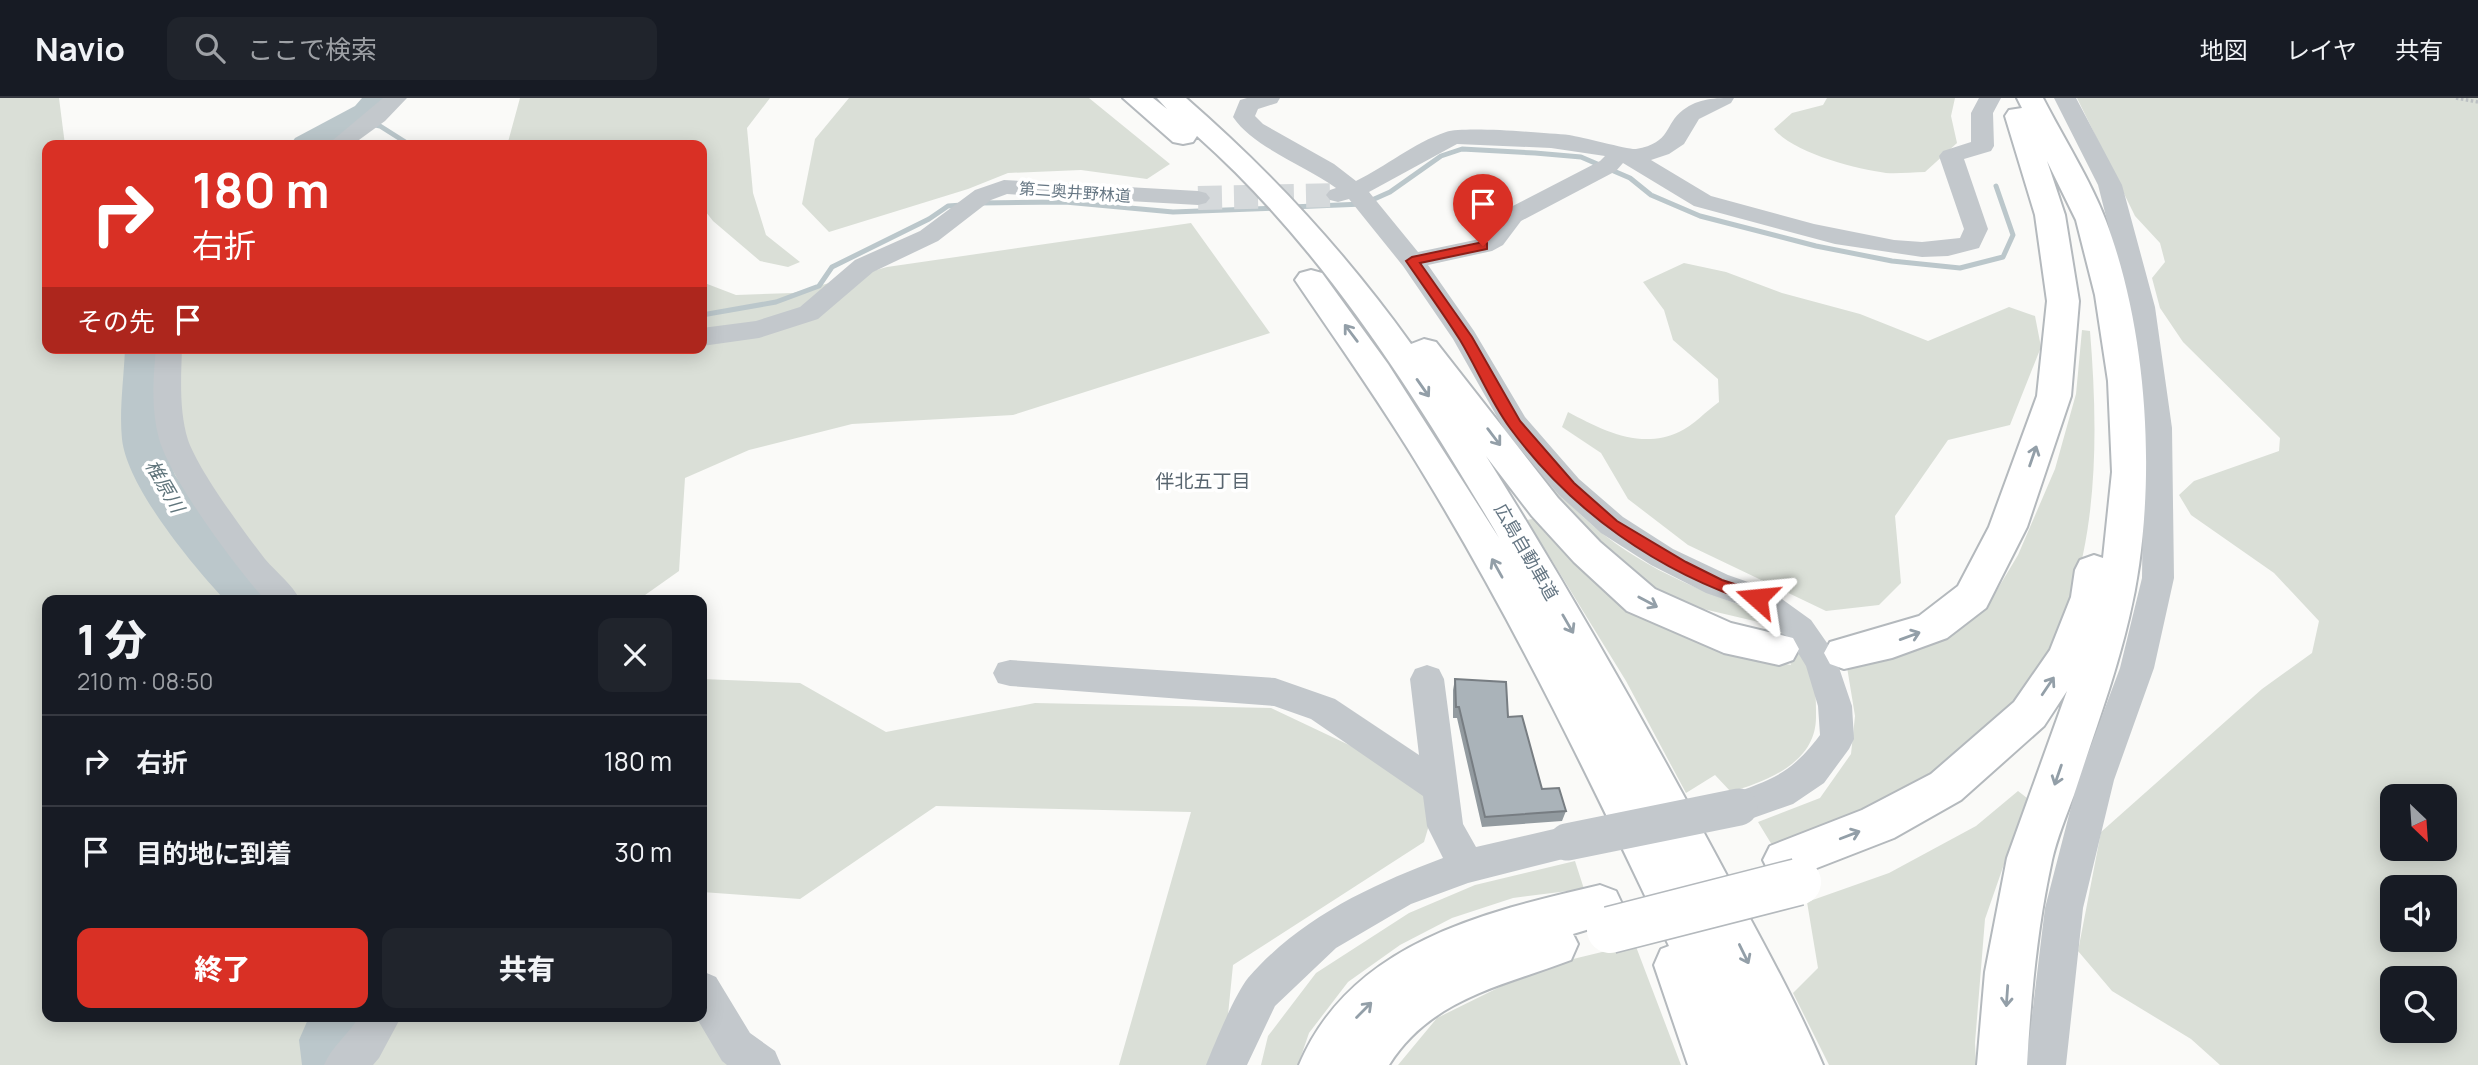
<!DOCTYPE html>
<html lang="ja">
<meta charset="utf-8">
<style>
body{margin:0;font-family:Manrope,"Noto Sans JP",sans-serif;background:#20242c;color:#f1f3f6;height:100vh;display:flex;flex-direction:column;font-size:26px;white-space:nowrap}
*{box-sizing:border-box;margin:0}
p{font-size:23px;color:#9ea1a6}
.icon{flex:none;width:38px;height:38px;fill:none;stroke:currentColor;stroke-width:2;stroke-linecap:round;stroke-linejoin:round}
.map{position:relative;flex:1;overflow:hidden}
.side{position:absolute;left:42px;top:497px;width:665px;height:427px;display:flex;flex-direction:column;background:#171b24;border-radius:14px;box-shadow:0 4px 18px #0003}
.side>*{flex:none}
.top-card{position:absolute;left:42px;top:42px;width:665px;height:214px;border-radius:14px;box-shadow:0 4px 18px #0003;background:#d93025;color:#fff;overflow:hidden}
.needle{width:46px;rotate:155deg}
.tools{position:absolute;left:2380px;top:686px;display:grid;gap:14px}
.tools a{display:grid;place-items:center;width:77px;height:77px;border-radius:14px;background:#171b24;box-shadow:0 4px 18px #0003;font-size:35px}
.pin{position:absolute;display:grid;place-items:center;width:60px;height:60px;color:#fff;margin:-72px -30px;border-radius:50% 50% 50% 0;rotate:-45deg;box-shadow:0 0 7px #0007}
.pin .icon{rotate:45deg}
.me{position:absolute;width:77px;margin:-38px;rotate:288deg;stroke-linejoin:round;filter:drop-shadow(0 0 5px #0008)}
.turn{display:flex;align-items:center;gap:24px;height:147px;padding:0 35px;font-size:32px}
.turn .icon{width:91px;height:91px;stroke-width:2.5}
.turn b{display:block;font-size:49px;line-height:60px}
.then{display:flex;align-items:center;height:66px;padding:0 35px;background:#0003;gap:14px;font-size:26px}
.round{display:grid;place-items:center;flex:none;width:74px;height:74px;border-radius:14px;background:#20242c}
.head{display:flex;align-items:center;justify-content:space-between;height:119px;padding:0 35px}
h1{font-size:42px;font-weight:800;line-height:52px}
.cta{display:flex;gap:14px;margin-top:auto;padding:14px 35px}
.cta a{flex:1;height:80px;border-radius:14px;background:#d93025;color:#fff;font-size:28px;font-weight:800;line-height:80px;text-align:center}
.cta a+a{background:#20242c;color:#f1f3f6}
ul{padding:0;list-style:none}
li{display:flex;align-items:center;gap:21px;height:91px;padding:0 35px;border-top:2px solid #363941}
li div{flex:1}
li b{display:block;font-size:26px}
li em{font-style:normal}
header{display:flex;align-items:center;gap:42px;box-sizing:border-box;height:98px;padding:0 35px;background:#171b24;border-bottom:2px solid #363941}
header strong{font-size:33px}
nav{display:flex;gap:38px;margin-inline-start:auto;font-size:24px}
.search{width:490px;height:63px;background:#20242c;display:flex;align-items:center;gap:18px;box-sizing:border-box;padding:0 24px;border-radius:14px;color:#9ea1a6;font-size:26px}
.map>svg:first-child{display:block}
</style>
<header>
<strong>Navio</strong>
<div class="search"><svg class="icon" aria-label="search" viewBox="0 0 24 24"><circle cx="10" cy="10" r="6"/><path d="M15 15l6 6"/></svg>ここで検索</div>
<nav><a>地図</a><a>レイヤ</a><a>共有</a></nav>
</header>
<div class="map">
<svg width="2478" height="967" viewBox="0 0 2478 967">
<rect width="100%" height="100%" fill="#fafaf8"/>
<path fill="#dadfd7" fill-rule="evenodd" d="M0 0H59L65 47H47V250H702V184L736 197 793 195 887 169 1191 125 1270 235 1013 317 852 326 749 352 685 380 679 473 638 502H47V919L702 918 732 967H0Z
M520 0H770L747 30 753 95 766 137 800 164 788 169 760 163 713 123 702 109V47L623 45 616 47H518L508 44Z
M849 0H1089L1170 66 1147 81 1081 72 1008 75 968 91 829 134 802 106 815 41Z
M1827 0H1955L1951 18 1957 45 1925 74C1912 74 1898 76 1886 75 1856 71 1793 55 1774 31L1792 15 1823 7Z
M2077 0H2478V967H2220L2191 941 2112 893 2078 853 2101 734 2262 591 2312 555 2319 523 2274 475 2191 417 2179 397 2194 383 2279 353 2280 340 2183 244 2160 210 2152 180 2165 164 2160 145 2135 118ZM2392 698H2445V751H2392ZM2392 789H2445V842H2392ZM2392 880H2445V933H2392Z
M1684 165 1726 174 1782 195 1860 216 1928 243 2009 209 2035 218 2041 249 2010 327 1948 342 1895 418 1901 485 1879 507 1826 513 1688 447 1628 401 1601 355 1562 329 1568 314C1602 332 1640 352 1679 334 1693 328 1706 313 1719 304L1718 281 1673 242 1664 212 1643 184Z
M2082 232 2090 233C2101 368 2099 520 1999 624 1991 632 1980 640 1970 647 1908 696 1846 721 1772 747L1758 724 1820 700 1851 656 1855 618 1847 569 1945 540 1988 507 2018 457 2055 371 2076 296Z
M1521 352C1549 385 1580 420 1615 445 1643 465 1673 480 1704 493 1743 509 1787 522 1808 562 1816 579 1816 601 1816 619 1816 665 1767 683 1731 694L1715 677 1686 695 1626 583 1527 422 1537 420C1568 450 1598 482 1631 509 1674 543 1738 557 1791 567L1780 538 1763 525 1699 510 1658 496 1578 431Z
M702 581 800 585 886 634 1035 605 1271 610 1440 690 1424 744 1233 867 1223 967H1119L1191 714 936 708 800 801 702 794Z
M2018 693 2027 700 1985 821 1975 945 1976 967H1829L1793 895 1818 870 1807 804 1889 775 1976 728Z
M1575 763 1584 791 1513 800 1452 820 1400 847 1348 884 1309 935 1298 967H1261L1268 938 1316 875 1409 815 1475 787Z
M1635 846 1681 967H1398L1437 920 1540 869Z"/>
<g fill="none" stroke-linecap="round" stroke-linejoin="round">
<path stroke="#bbc7cb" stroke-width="5" d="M353 22 380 28 410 47
M980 105 1065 104 1173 114 1276 110
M1291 109 1363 106 1390 94 1441 58 1462 51 1535 55 1581 59 1630 80 1651 97 1700 118 1816 148 1892 163 1960 170 2003 159 2013 137 1996 88
M702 217 776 204 819 188 832 169 929 121 948 108 962 107"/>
<path fill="#bbc7cb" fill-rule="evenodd" d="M362 0H393L377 22 329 47H290L295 40 355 8Z
M125 250H163L162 343 175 377 224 447 268 490 274 502H225C193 468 127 389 122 341 119 312 124 280 125 250Z
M309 919H368L356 946 358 967H302L299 942Z"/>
<path stroke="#d5d9db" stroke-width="24" stroke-dasharray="24 12" stroke-linecap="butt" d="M1198 100 1338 97"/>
<g stroke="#b4b9bd" stroke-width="4">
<path id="highway" d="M1123 0H1153L1167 11 1157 0H1186C1271 74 1346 155 1411 246L1424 241 1436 244 1558 400 1600 444 1655 491 1731 525 1793 540 1799 551 1793 562 1779 567 1724 555 1627 513 1574 464 1532 418 1486 358C1568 489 1644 623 1717 759 1753 827 1793 896 1823 967H1688L1654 867 1661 851 1669 848C1593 688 1516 528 1424 377 1384 310 1339 247 1295 182L1300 175 1311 172 1322 175 1388 266 1499 440 1494 431C1410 290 1321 148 1197 38L1193 44 1183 46 1173 44Z
M2017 0H2043C2063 39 2091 83 2106 123 2150 239 2158 400 2129 520 2115 580 2093 638 2074 697 2066 718 2057 740 2052 762 2037 830 2031 898 2027 967H1977L1985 874 2007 760 2067 593 2044 628 1961 702 1894 740 1786 782 1770 776 1763 762 1770 748 1862 712 1931 676 2014 604 2050 552 2071 499 2075 472 2080 462 2094 457 2103 460 2112 374 2108 283 2095 197 2076 122 2047 63 2065 117 2079 203 2071 298 2027 429 1986 510 1947 540 1892 560 1844 571 1830 566 1824 555 1830 544 1919 518 1958 488 1989 429 2037 298 2047 203 2035 117 2005 18 2009 12 2022 10Z
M1600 787 1616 793 1623 808 1616 823 1573 836 1578 846 1571 862C1503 888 1431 900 1389 967H1299C1350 845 1484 814 1600 787Z"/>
</g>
<path stroke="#bbbfc2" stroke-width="3.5" stroke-dasharray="2.5 2.5" stroke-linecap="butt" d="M2456 0 2478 4"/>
<path fill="#c3c8cc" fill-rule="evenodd" d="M383 0H407L385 23 352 47H327Z
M1247 0H1280L1277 5 1258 11 1255 18 1263 26 1334 66 1356 83C1387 68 1413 45 1446 34 1466 28 1544 35 1569 37 1582 39 1630 52 1636 51 1672 45 1664 26 1683 12 1699 0 1715 0 1734 0L1731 5 1699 21 1684 46 1669 56 1651 62 1711 98 1814 126 1894 142 1922 144 1960 140 1964 131 1939 58 1943 53 1971 44V15L1979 0H2001L1993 15 1994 48 1991 53 1964 61 1988 131 1979 150 1948 158 1922 159 1835 146 1694 108 1623 65 1616 73 1521 123 1503 147 1492 153 1428 167 1474 233 1525 319 1579 381 1623 419 1673 451 1728 477 1768 491 1811 522 1834 555 1852 608 1854 641 1849 651 1824 685 1793 706 1739 725 1726 720 1721 709 1726 698C1772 681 1789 678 1820 637L1818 608 1806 568 1789 540 1746 509 1706 495 1651 467 1601 435 1559 397 1505 333 1453 241 1403 168 1349 101 1338 104 1330 102 1326 97 1330 92 1336 90C1305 67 1254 50 1233 19L1240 2ZM1457 46 1551 50 1605 58 1600 63 1503 113 1485 137 1475 142 1418 154 1369 94Z
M2054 0H2076L2122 87 2155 209 2172 330 2174 480 2154 570 2114 682 2083 810 2066 967H2026L2045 810 2078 682 2120 570 2142 480 2144 330 2129 209 2098 87Z
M1004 82 1198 93 1206 95 1210 100 1206 105 1198 107 1007 96 991 102 938 143 873 174 818 221 759 240 702 248V230L756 223 800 209 855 162 920 133 975 92Z
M156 250H182C181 280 179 313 188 342 199 373 244 434 265 461 277 475 292 486 300 502H265C235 468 172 384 159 341 151 311 153 281 156 250Z
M1010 562 1275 580 1335 601 1419 657 1410 581 1415 571 1427 567 1439 571 1444 581 1463 726 1476 749 1567 728 1580 732 1585 744 1580 756 1567 760 1468 785 1411 806 1336 850 1275 908 1247 967H1206C1214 947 1235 896 1248 880 1300 820 1371 787 1443 760L1427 728 1423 698 1311 621 1274 608 1010 588 998 585 993 575 998 565Z
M702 873 716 879 750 935 775 953 781 967H727L722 963 696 919H702Z
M359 919H401L379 960 373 967H324C332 948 348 937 359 919Z"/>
<use href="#highway" fill="#fff" fill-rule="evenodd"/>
<g stroke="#b4b9bd" stroke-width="49" stroke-linecap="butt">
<path id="highway-bridge" d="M1610 832 1798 784"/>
</g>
<path stroke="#c3c8cc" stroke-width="37" d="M1567 744 1739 709"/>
<use href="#highway-bridge" stroke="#fff" stroke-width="46"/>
</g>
<path fill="#929a9f" d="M1455 581 1508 619 1542 691 1566 713 1562 723 1482 729 1457 620H1453V592Z"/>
<path fill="#aab3b9" stroke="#777d82" stroke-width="2" d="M1455 581 1506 584 1508 619 1522 618 1542 691 1559 690 1566 713 1485 719 1459 609H1456Z"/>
<defs><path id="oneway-shaft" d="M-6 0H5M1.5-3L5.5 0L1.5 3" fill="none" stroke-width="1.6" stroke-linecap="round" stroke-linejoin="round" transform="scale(1.75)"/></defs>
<g stroke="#939fa8">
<use href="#oneway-shaft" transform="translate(1351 235) rotate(-127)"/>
<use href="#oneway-shaft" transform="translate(1423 290) rotate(55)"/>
<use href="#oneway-shaft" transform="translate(1494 339) rotate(53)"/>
<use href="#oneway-shaft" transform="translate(2033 358) rotate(-71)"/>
<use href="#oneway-shaft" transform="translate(1497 470) rotate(-119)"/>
<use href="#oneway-shaft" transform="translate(1648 504) rotate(28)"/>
<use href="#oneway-shaft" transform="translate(1568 526) rotate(60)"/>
<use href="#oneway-shaft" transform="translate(1910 538) rotate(-20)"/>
<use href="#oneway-shaft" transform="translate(2048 588) rotate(-56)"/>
<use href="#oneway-shaft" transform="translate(2058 677) rotate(109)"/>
<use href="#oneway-shaft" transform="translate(1850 737) rotate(-21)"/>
<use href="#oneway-shaft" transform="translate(1744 856) rotate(64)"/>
<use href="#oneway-shaft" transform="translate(2007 898) rotate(94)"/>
<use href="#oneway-shaft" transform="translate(1364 912) rotate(-45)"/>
</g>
<path fill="#d93025" stroke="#8d1f18" stroke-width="2" d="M1483 144 1487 145V151L1420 165 1472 239 1520 323 1574 385 1617 423 1686 464 1722 482 1763 495 1765 500 1763 504 1757 506C1658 474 1572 414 1510 330 1490 303 1477 270 1460 242 1443 215 1424 189 1406 163L1412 159Z"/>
<g text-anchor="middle" stroke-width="7" stroke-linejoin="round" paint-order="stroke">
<g font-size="16" fill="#657683" stroke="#fff">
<text transform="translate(1075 94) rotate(4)" y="6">第二奥井野林道</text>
</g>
<g font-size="18" fill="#657683" stroke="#fff">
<text transform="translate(1526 454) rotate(60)" y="6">広島自動車道</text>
</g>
<g font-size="19" fill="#57646e" stroke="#fff">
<text x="1203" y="390">伴北五丁目</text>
</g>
<g font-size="19" font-style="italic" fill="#60757c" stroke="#fff">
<text transform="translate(165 388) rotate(60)" y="7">椎原川</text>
</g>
</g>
</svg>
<div class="tools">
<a><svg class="needle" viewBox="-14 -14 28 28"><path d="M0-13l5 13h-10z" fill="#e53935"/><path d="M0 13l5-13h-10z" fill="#9ea1a6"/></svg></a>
<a><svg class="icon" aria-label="sound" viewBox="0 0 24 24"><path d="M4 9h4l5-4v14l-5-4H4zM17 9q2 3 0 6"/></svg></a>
<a><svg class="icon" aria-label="search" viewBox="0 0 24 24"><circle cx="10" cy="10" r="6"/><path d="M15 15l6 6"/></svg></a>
</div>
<div class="pin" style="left:1483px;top:148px;background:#d93025"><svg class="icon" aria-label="arrive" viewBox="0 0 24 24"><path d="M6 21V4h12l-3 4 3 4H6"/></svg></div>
<svg class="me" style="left:1757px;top:500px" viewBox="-20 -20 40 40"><path d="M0-17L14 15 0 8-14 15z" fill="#d93025" stroke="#fff" stroke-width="4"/></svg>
<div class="top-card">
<div class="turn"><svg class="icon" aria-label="right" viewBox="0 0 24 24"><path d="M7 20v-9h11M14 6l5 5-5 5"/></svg><div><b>180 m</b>右折</div></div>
<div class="then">その先<svg class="icon" aria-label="arrive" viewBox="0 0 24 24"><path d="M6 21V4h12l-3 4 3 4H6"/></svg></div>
</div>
<section class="side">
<div class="head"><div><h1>1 分</h1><p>210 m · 08:50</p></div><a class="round"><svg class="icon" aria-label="close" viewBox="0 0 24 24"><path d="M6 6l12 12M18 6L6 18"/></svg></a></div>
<ul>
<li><svg class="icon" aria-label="right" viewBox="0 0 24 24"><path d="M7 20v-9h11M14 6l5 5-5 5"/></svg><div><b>右折</b></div><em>180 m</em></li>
<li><svg class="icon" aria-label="arrive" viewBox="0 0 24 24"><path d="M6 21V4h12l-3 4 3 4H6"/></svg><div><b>目的地に到着</b></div><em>30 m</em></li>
</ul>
<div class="cta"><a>終了</a><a>共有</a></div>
</section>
</div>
